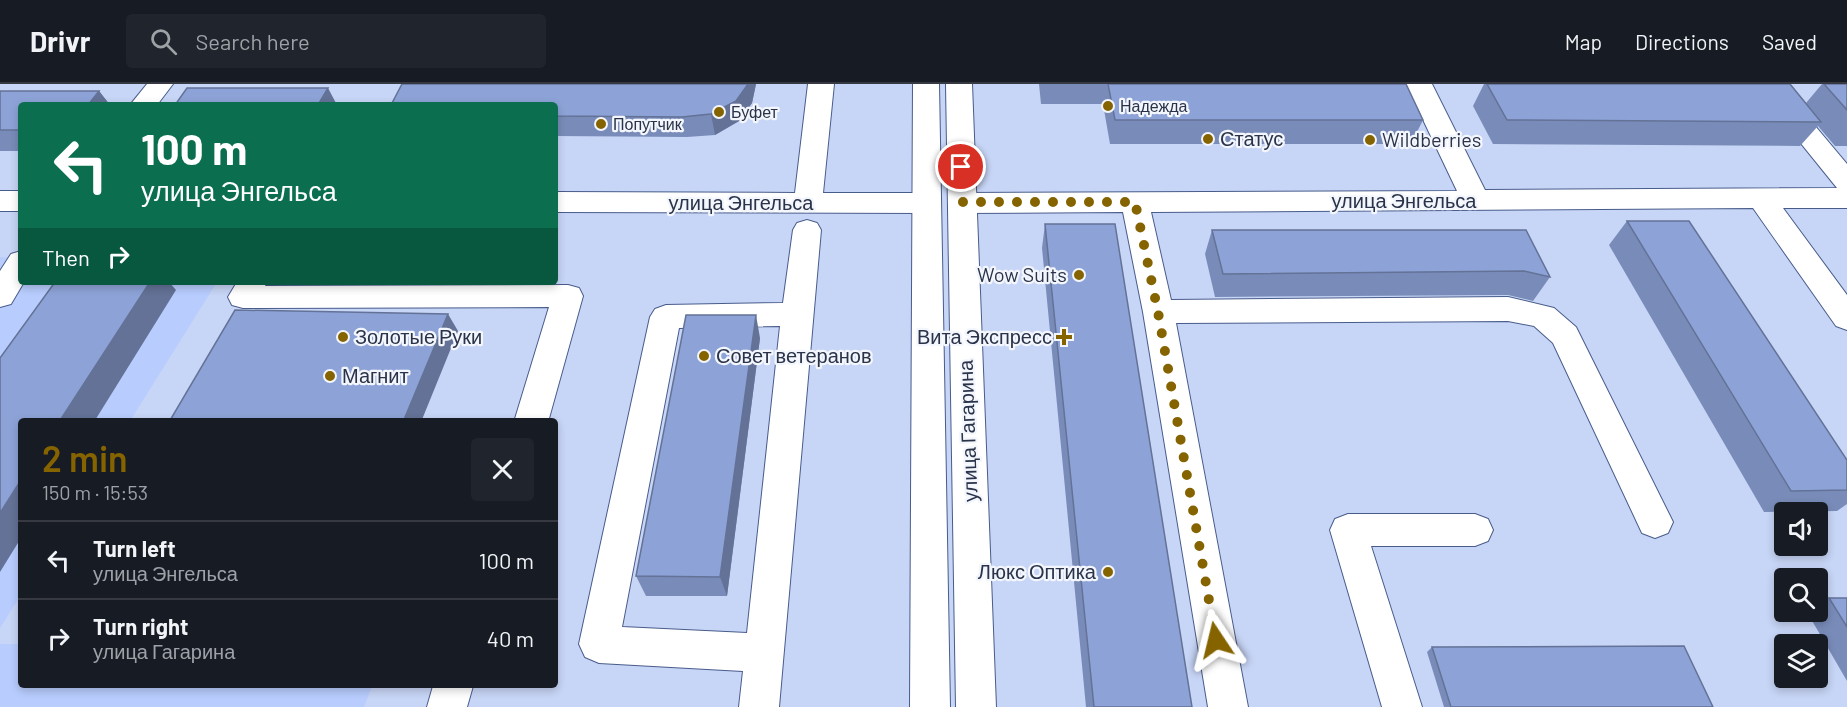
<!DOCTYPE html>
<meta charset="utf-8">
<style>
body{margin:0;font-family:Barlow,sans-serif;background:#20242c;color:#f1f3f6;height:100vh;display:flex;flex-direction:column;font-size:22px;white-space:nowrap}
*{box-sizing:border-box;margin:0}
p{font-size:20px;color:#9ea1a6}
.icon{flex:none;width:33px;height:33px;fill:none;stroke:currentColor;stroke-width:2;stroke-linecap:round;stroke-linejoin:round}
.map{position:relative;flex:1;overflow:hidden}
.side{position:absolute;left:18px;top:334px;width:540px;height:270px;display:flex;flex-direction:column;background:#171b24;border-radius:6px;box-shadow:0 3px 9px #0003}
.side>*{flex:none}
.guide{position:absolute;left:18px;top:18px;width:540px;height:183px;border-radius:6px;box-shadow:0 3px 9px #0003;background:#0b6e4f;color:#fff;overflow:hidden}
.fabs{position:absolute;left:1774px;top:418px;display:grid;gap:12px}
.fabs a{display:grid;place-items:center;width:54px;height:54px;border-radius:6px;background:#171b24;box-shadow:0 3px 9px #0003;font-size:30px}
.pin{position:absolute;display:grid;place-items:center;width:51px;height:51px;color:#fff;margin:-26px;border:3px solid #fff;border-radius:50%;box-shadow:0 2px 6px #0007}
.me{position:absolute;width:66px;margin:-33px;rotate:350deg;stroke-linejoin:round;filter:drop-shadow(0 0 4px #0008)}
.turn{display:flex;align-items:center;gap:21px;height:126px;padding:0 24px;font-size:27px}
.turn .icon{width:78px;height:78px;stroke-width:2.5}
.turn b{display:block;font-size:42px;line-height:51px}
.then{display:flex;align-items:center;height:57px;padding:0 24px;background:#0003;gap:12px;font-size:22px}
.round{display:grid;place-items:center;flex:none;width:63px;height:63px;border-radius:6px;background:#20242c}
.head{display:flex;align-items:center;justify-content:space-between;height:102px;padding:0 24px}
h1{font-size:36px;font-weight:600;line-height:45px;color:#856400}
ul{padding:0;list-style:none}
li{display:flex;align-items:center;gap:18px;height:78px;padding:0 24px;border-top:2px solid #363941}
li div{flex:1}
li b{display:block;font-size:22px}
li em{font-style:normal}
header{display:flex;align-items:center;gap:36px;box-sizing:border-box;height:84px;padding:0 30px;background:#171b24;border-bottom:2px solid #363941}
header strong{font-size:28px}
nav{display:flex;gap:33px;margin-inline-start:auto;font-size:21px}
.search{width:420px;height:54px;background:#20242c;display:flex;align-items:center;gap:15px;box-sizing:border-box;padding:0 21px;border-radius:6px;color:#9ea1a6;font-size:22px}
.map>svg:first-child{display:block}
</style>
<header>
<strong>Drivr</strong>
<div class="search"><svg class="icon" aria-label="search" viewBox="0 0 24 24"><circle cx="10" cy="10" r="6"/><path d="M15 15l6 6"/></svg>Search here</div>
<nav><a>Map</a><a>Directions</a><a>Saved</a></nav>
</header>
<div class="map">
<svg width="1847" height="623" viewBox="0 0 1847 623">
<rect width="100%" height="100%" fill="#c7d5f6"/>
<path fill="#b8cdfe" d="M0 173 21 174V198H217L130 337 21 338V511L0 544Z
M0 560H21V602H372L364 623H0Z"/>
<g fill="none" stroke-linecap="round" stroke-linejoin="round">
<g stroke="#485c8b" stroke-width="2">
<path id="minor" d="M147 0H173L157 21H130Z
M808 0H834L823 109H927L937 112 941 119 937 126 927 129 555 128V108L795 109Z
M1406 0H1432L1485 106 1837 104 1753 0H1780L1847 80V124H1783L1847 211V246L1836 242 1753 124 1151 128 1171 216 1508 213 1554 224 1576 243 1673 438 1668 449 1655 454 1642 449 1553 259 1534 242 1508 237 1176 239 1248 623H1208L1143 228 1123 128 962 129 952 126 948 119 952 112 962 109 1457 107Z
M0 107H21V127H0Z
M807 136 817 139 821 146 779 623H739L743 587 599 579 585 573 579 560 650 233 655 225 666 221 783 219 793 146 797 139ZM780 242 747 549 622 543 679 244Z
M21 167V198H24L11 220 0 223V187L11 170Z
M237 198H267L265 202 568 201 579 204 583 212 548 338H514L549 223 243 224 232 221 228 213Z
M1348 430H1475L1488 435 1493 446 1488 457 1475 462H1371L1422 623H1382L1330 446 1335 435Z
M433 602H473L467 623H427Z"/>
</g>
<g stroke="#485c8b" stroke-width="2">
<path id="major" d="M913 0H939L950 623H910Z
M946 0H972L996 623H956Z"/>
</g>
<use href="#minor" fill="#fff" fill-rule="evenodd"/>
<use href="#major" fill="#fff" fill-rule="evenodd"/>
</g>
<path fill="#798cb9" d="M402 0H756L752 19 739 37 715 51 687 53 555 52V21Z
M1039 0H1406L1423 36 1411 60H1110L1103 20H1041Z
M1484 0H1790L1806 19 1822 0H1847V62H1835L1818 42 1800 62 1493 60 1473 22Z
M0 7H99L110 21H21V67H0Z
M1627 137 1847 376V420L1837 427 1764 428 1609 161Z
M1045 140 1192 623H1086L1042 164Z
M1212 146H1526L1550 193 1533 217 1508 211 1215 213 1205 170Z
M760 254 727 512H646L636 492Z
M1829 514H1847V597L1807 528H1818V521Z
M1432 563 1713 623H1444L1427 568Z"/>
<path fill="#637296" d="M748 0H756L752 19 739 37 715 51 711 30Z
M328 4 337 21H318Z
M99 7 110 21H88Z
M150 198H169L176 206 94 338H59Z
M448 230 458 247 421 338H403Z
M756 231 760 254 727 512 720 493Z
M21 396V454L0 488V429Z"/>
<path fill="#8da3d7" stroke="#637296" stroke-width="1.5" d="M402 0H748L736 17 711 30 682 33 555 32V21H391Z
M1108 0H1406L1423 36H1115Z
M1487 0H1790L1821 38 1507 36Z
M1824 0H1847V26Z
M187 4H328L318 21H175Z
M0 7H99L88 21H21V46H0Z
M1627 137H1689L1847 376V406L1791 407Z
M1045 140H1115L1192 623H1094Z
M1212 146H1526L1550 193 1524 187 1223 190Z
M55 198H150L59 338H21V396L0 429V274Z
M235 226 448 230 403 338H169Z
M686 231H756L720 493 636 492Z
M1829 514H1847V543Z
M1684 562 1713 623H1451L1432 563Z"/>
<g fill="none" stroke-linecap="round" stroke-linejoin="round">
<path stroke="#856400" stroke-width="10" stroke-dasharray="0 18" d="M961 83 962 118H1135L1158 228 1216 556"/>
</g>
<g fill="#856400" stroke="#f3f6fc" stroke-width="2">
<circle cx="1108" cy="22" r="6"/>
<circle cx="719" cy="28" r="6"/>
<circle cx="601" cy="40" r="6"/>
<circle cx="1208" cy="55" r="6"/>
<circle cx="1370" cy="56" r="6"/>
<circle cx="1079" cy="191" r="6"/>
<circle cx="343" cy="253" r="6"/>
<path d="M1061 244h6v6h6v6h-6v6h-6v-6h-6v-6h6z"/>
<circle cx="704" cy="272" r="6"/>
<circle cx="330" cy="292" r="6"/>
<circle cx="1108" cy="488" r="6"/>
</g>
<g text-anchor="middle" stroke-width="4.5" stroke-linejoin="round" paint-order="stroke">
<g font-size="16" fill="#2a3349" stroke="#f3f6fc" text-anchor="start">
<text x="1120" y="28">Надежда</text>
<text x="731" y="34">Буфет</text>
<text x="613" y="46">Попутчик</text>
</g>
<g font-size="20" fill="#2a3349" stroke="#f3f6fc" text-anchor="start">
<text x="1220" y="62">Статус</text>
<text x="1382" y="63">Wildberries</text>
<text x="1067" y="198" text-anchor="end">Wow Suits</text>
<text x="355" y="260">Золотые Руки</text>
<text x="1052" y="260" text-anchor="end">Вита Экспресс</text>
<text x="716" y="279">Совет ветеранов</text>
<text x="342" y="299">Магнит</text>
<text x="1096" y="495" text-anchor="end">Люкс Оптика</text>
</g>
<g font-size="20" fill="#2a3349" stroke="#f3f6fc">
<text x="1404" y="124">улица Энгельса</text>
<text x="741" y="126">улица Энгельса</text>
<text transform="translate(968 347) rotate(-92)" y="7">улица Гагарина</text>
</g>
</g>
</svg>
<div class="fabs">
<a><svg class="icon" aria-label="sound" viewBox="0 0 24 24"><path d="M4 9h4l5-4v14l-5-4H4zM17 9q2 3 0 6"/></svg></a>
<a><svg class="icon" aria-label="search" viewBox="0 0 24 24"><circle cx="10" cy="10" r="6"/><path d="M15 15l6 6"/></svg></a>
<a><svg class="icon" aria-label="layers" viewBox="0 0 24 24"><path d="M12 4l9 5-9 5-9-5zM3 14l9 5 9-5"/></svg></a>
</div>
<div class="pin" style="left:961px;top:83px;background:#d93025"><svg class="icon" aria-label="arrive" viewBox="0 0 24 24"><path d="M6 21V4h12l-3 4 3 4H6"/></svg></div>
<svg class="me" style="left:1216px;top:556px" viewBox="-20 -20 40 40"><path d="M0-17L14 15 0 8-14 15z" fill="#856400" stroke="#fff" stroke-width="4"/></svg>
<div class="guide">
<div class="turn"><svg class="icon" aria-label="left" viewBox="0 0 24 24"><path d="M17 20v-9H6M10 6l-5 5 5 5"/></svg><div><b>100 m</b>улица Энгельса</div></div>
<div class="then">Then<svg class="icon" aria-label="right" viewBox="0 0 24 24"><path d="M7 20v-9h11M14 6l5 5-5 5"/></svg></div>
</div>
<section class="side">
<div class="head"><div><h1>2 min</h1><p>150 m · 15:53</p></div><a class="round"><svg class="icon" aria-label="close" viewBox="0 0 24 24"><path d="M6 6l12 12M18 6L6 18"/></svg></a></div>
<ul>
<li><svg class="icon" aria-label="left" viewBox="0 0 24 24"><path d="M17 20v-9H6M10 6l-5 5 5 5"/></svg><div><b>Turn left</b><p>улица Энгельса</p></div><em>100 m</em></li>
<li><svg class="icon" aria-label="right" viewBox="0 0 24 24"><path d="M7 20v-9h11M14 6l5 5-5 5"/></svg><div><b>Turn right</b><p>улица Гагарина</p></div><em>40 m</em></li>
</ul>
</section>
</div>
